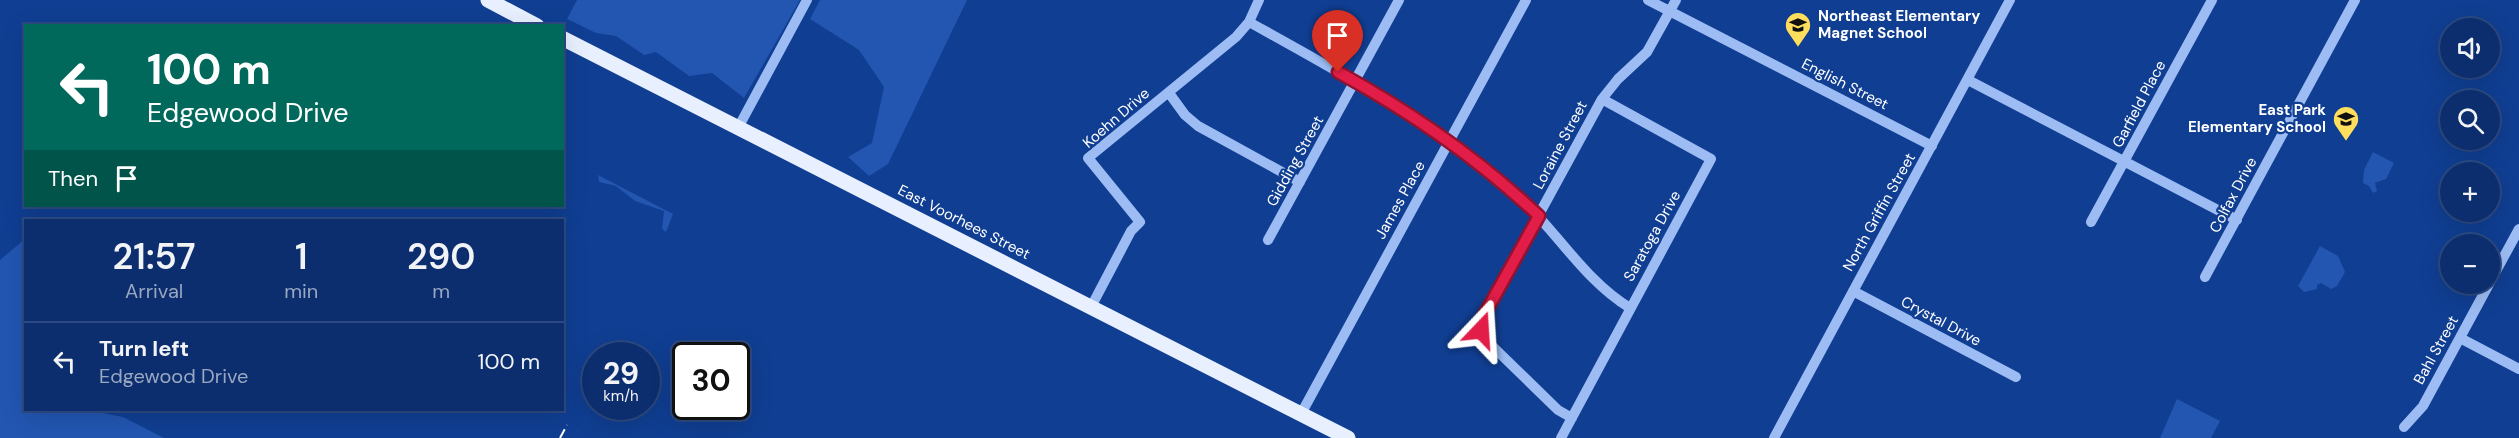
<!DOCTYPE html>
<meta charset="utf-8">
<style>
body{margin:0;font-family:"DM Sans",sans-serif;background:#1a3a76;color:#f1f3f6;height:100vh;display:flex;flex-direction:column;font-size:22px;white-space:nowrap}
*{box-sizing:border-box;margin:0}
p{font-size:20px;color:#9aa8c2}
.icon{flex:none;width:33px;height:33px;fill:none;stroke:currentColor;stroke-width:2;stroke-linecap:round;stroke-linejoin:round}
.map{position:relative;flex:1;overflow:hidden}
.drawer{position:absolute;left:24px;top:219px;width:540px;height:192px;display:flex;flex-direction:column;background:#0c2e6e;border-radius:0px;box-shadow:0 6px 24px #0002,0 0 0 2px #2c4a81}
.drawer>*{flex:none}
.guide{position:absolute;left:24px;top:24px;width:540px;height:183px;border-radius:0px;box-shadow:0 6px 24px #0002,0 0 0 2px #2c4a81;background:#00695c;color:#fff;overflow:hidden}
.buttons{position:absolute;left:2440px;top:18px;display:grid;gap:12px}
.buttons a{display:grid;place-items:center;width:60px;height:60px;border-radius:50%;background:#0c2e6e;box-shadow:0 6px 24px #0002,0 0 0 2px #2c4a81;font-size:30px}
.speed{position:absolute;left:582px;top:342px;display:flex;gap:12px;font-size:30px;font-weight:700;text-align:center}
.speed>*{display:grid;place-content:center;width:78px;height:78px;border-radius:50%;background:#0c2e6e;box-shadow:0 6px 24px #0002,0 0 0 2px #2c4a81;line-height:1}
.speed small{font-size:15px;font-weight:400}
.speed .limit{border:3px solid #111;border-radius:9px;background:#fff;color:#111}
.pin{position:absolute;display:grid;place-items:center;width:51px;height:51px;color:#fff;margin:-62px -26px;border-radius:50% 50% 50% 0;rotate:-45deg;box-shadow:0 0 6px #0007}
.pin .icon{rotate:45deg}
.me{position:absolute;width:66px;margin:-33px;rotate:20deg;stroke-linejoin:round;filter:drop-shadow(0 0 4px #0008)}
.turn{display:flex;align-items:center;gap:21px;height:126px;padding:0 24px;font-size:27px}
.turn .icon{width:78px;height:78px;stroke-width:2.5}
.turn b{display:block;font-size:42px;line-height:51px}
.then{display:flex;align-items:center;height:57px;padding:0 24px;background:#0003;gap:12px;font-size:22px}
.eta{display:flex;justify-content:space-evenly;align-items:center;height:102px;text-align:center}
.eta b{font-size:36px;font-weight:600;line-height:42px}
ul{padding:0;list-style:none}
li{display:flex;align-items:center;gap:18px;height:78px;padding:0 24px;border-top:2px solid #2c4a81}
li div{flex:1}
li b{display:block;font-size:22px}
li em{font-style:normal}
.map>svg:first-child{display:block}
</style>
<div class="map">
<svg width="2519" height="438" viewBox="0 0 2519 438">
<rect width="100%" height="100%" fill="#103e92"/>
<path fill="#2256b1" d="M577 0H800L744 98 712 73 689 76 656 52 644 55 616 36 596 33 567 19Z
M820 0H967L888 164 869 176 848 157 872 143 884 87 859 50 810 19Z
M2373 152 2394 163 2386 179 2375 183 2377 191 2373 193 2369 186 2363 183 2364 170Z
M598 175 673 214 666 232 662 229 664 211 635 201 616 186 599 182Z
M25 239 26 410H86L123 417 164 438H0V260Z
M2320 246 2338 256 2345 272 2337 286 2331 289 2321 283 2317 285V289L2304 292 2298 286Z
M2177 399 2220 421 2211 438H2160Z"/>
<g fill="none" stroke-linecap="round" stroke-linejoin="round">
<path stroke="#9cbcf3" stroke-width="10" d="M1648 0 1932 146
M1249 22C1339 72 1432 122 1511 189 1553 225 1582 279 1630 308
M1968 80 2237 220
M1169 93 1185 115 1198 126 1300 182
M738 128 807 0
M2091 222 2212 0
M1268 240 1399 0
M2205 277 2355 0
M2490 282 2519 229
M1853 291 2016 377
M1091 307 1131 231 1140 222 1088 158 1236 37 1249 22 1259 0
M2460 338 2519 369
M1301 414 1526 0
M1572 418 1558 410 1486 340 1481 330 1482 319 1602 99 1618 79 1647 52 1676 0
M2404 427 2423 406 2489 284
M1561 438 1711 159 1602 99
M1774 438 2010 0"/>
<path stroke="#e8efff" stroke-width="15" d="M488 0 537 26
M562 38 1348 438"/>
<path stroke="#fff" stroke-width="2" stroke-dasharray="10 4.5" stroke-linecap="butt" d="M560 438 567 425"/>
</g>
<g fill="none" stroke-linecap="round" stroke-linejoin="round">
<g stroke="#92132f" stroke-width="15">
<path id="route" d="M1338 72C1409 111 1480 160 1539 216L1482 319 1481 330"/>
</g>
<use href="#route" stroke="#e11d48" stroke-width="10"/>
</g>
<defs>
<g id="school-pin" transform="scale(1.35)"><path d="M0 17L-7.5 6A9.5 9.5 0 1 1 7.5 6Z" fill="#ffde5e" stroke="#103e92"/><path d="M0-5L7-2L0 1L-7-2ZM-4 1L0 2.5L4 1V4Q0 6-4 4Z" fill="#111"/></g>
</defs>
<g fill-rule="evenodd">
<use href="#school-pin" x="1798" y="25"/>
<use href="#school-pin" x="2346" y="119"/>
</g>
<g text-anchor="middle" stroke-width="4.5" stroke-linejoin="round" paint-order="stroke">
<g font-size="15" font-weight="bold" fill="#fff" stroke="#103e92" text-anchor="start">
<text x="1818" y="21">Northeast Elementary<tspan x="1818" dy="17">Magnet School</tspan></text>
<text x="2326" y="115" text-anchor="end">East Park<tspan x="2326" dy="17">Elementary School</tspan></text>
</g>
<g font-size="15" fill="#fff" stroke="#103e92">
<text transform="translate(1845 84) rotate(27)" y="5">English Street</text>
<text transform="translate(2139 104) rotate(-62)" y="5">Garfield Place</text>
<text transform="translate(1116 118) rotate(-41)" y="5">Koehn Drive</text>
<text transform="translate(1560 145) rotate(-62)" y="5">Loraine Street</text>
<text transform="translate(1295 161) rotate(-61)" y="5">Gidding Street</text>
<text transform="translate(2233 195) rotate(-62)" y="5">Colfax Drive</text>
<text transform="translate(1400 200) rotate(-61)" y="5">James Place</text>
<text transform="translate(1879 212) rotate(-61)" y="5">North Griffin Street</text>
<text transform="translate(964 222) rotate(27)" y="5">East Voorhees Street</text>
<text transform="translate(1652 236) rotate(-61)" y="5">Saratoga Drive</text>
<text transform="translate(1941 321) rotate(28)" y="5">Crystal Drive</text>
<text transform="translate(2436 350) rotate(-61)" y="5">Bahl Street</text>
</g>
</g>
</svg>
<div class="buttons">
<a><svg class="icon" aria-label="sound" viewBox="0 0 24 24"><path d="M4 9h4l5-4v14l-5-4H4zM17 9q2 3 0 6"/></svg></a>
<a><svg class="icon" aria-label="search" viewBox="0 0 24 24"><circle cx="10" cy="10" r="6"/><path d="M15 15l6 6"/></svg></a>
<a>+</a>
<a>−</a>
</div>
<div class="speed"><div>29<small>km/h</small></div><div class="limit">30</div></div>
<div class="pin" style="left:1338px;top:72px;background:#d93025"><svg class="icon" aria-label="arrive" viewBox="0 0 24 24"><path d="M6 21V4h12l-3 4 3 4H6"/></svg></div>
<svg class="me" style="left:1481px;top:330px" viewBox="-20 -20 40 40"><path d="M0-17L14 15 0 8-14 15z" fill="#e11d48" stroke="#fff" stroke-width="4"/></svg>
<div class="guide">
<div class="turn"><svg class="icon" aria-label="left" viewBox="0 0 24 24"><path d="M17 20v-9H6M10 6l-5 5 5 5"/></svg><div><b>100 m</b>Edgewood Drive</div></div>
<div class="then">Then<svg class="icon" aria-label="arrive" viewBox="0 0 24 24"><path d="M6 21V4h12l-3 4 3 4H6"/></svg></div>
</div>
<section class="drawer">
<div class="eta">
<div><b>21:57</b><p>Arrival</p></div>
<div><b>1</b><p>min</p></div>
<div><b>290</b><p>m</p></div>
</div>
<ul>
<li><svg class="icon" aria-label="left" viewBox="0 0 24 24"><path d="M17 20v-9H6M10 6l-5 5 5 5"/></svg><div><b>Turn left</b><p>Edgewood Drive</p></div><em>100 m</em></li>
</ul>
</section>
</div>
